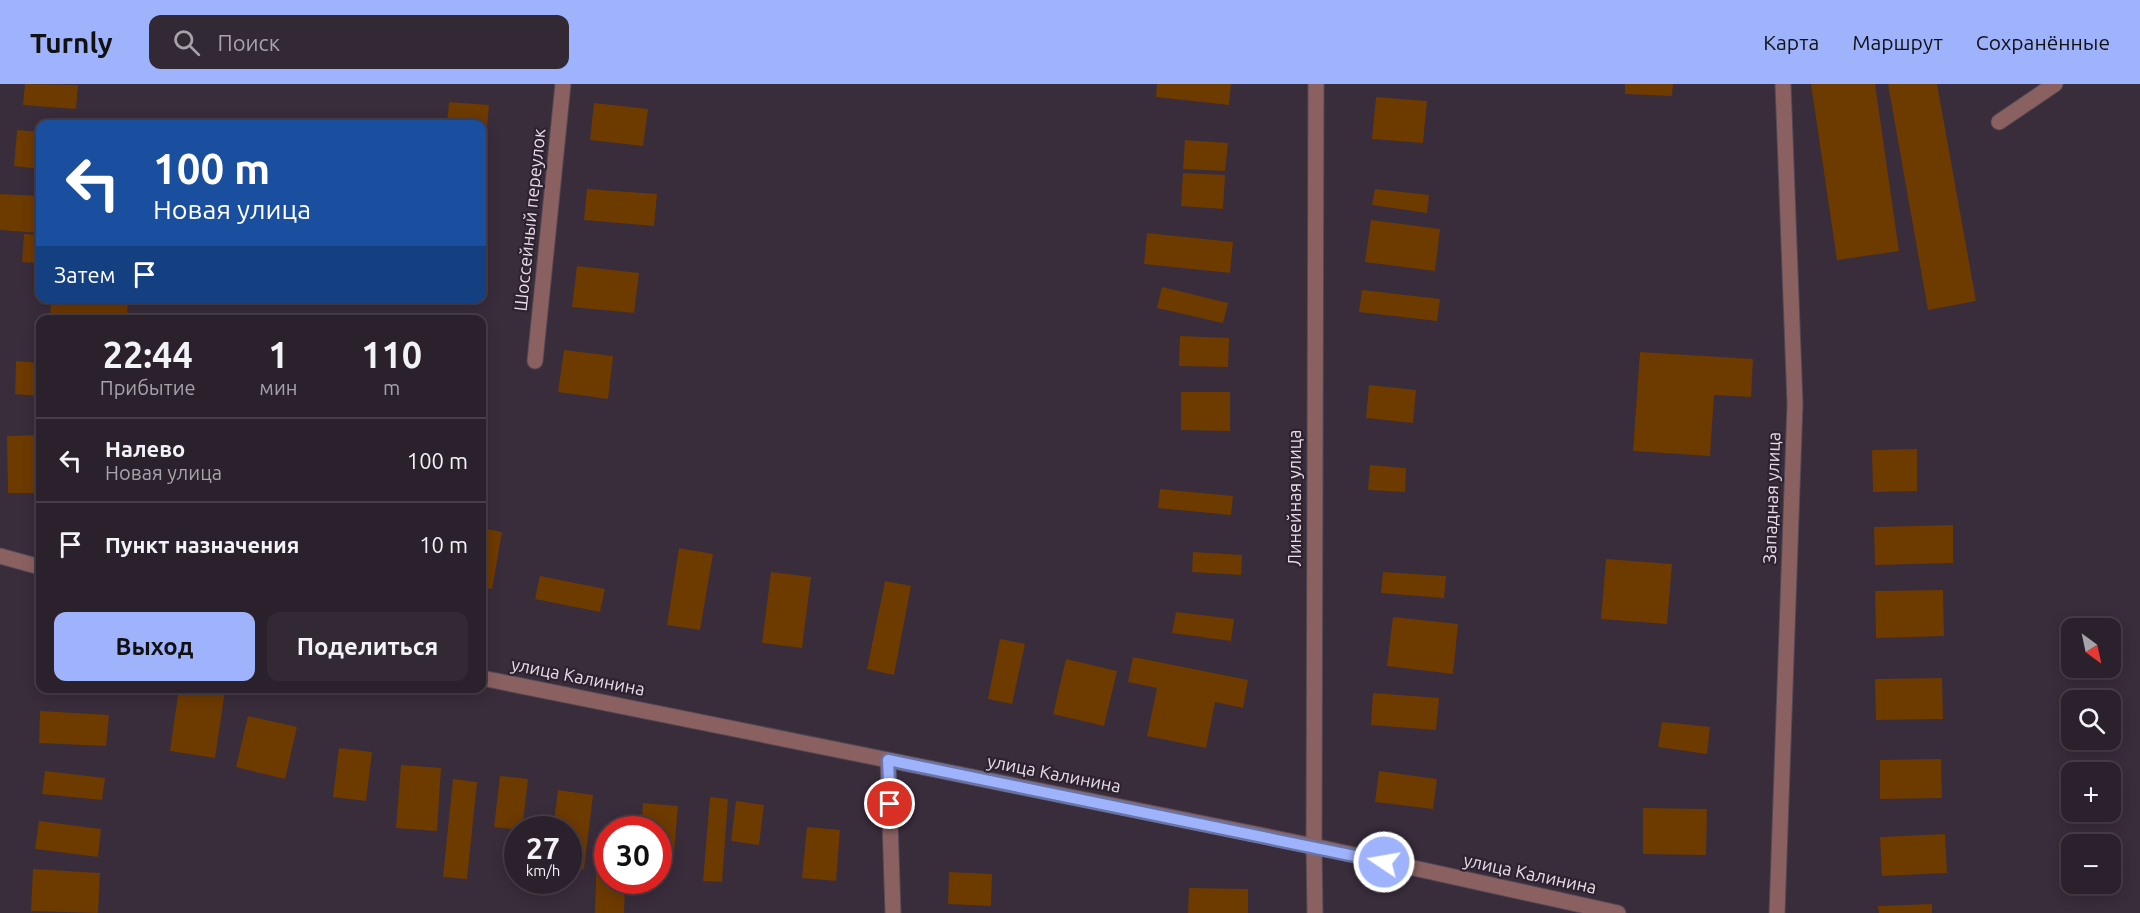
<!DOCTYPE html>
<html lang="ru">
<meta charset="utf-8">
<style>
body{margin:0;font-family:Ubuntu,sans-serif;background:#332934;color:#f1f3f6;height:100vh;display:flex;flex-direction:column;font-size:22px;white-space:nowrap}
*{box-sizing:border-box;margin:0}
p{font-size:20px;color:#a6a3a9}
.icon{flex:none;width:33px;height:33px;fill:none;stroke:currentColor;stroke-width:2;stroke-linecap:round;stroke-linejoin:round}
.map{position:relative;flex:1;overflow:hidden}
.drawer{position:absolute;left:36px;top:231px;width:450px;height:378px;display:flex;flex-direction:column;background:#2b212c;border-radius:12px;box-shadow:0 3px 15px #0003,0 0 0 2px #473e48}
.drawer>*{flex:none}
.banner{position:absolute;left:36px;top:36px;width:450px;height:183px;border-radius:12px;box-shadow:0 3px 15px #0003,0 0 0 2px #473e48;background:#1a4fa0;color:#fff;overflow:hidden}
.needle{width:39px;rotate:147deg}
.fabs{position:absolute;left:2061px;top:534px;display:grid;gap:12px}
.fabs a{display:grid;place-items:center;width:60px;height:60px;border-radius:12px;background:#2b212c;box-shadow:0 3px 15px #0003,0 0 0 2px #473e48;font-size:30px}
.speed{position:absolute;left:504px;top:732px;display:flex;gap:12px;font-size:30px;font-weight:700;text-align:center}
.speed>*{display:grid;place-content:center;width:78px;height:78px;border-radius:50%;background:#2b212c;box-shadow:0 3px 15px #0003,0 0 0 2px #473e48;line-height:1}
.speed small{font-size:15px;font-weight:400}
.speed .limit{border:9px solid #d22;background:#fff;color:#111}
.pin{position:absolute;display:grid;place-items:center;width:51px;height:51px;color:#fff;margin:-26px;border:3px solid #fff;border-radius:50%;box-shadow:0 2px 6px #0007}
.me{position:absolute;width:66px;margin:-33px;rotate:282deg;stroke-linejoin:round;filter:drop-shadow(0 0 4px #0008)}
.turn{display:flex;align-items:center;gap:21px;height:126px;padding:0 18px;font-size:27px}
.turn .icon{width:78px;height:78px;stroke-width:2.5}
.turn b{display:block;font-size:42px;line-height:51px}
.then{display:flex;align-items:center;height:57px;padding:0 18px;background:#0003;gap:12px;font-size:22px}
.eta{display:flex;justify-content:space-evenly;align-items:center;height:102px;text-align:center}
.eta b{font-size:36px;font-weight:700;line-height:42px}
.action{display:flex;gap:12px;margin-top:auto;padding:12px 18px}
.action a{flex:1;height:69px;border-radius:12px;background:#9fb3fd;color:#111;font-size:24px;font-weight:700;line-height:69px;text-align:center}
.action a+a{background:#332934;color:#f1f3f6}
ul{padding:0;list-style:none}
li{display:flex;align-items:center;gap:18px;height:84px;padding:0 18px;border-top:2px solid #473e48}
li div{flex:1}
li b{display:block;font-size:22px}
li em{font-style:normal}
header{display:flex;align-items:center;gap:36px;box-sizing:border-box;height:84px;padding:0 30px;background:#9fb3fd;color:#111}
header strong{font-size:28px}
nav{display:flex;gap:33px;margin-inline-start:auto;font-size:21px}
.search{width:420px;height:54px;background:#332934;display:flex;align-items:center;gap:15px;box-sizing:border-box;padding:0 21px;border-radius:12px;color:#a6a3a9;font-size:22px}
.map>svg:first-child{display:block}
</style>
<header>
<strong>Turnly</strong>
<div class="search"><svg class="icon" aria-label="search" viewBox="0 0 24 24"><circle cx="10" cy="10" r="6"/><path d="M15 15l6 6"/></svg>Поиск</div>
<nav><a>Карта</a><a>Маршрут</a><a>Сохранённые</a></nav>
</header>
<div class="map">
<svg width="2140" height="829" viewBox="0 0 2140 829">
<rect width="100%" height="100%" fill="#392c3b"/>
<path fill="#6d3a00" d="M25 0 78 1 76 25 23 21Z
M1157 0H1231L1229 21 1156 13Z
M1625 0H1673L1672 12 1625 10Z
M1811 0H1875L1899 167 1837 176Z
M1888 0H1937L1976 217 1928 226Z
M1376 13 1427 17 1423 59 1372 55Z
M449 18 489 21 486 53 482 52V40H447Z
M594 19 648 25 643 62 590 56Z
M17 46 40 48V85L14 82Z
M1185 56 1228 59 1225 87 1183 85Z
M1183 89 1225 91 1223 125 1181 122Z
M587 105 657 110 654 142 584 136Z
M1375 105 1429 111 1427 129 1372 121Z
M0 110 40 112V149L0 146Z
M1371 136 1440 145 1435 187 1365 178Z
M1147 149 1233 158 1230 189 1144 180Z
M24 150 40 151V179L22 178Z
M577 182 639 189 634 229 572 223Z
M1162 203 1228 219 1223 239 1157 224Z
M1362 206 1440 215 1437 237 1359 228Z
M51 214H128L127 236H50Z
M1180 252 1229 254 1228 283 1179 282Z
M564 266 613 272 608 315 558 308Z
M1640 268 1753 275 1751 313 1714 311 1710 372 1633 367Z
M16 277 40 279V312L15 310Z
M1369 301 1416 306 1413 339 1366 334Z
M1181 308H1230V347L1181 346Z
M40 351V409H8L7 352Z
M1917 365V407L1873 408 1872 366Z
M1370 381 1406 384 1405 408 1368 406Z
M1160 405 1233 412 1231 431 1158 424Z
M1953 441V479L1875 481 1874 443Z
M482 444 502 448 492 505 482 503Z
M679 464 713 470 700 546 667 541Z
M1193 468 1242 471 1241 491 1192 488Z
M1606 475 1672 480 1667 540 1601 535Z
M771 488 811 493 802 564 762 559Z
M1383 488 1446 492 1444 514 1381 509Z
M540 492 605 505 600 528 535 515Z
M885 497 911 502 894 591 867 585Z
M1943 506 1944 552 1876 554 1875 507Z
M1176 528 1234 535 1231 557 1172 549Z
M1393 533 1458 540 1453 590 1387 582Z
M1000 555 1025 560 1012 620 988 615Z
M1133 573 1248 596 1243 624 1215 618 1206 664 1147 652 1157 604 1128 598Z
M1066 575 1117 587 1104 642 1053 630Z
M1942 594 1943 635 1876 636 1875 595Z
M179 604H210L225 607 215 674 170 667Z
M1373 609 1439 614 1436 646 1371 641Z
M40 627 109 631 106 662 39 659Z
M248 632 297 643 285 695 236 683Z
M1662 638 1710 643 1707 670 1658 663Z
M339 664 372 668 366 717 333 713Z
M1941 675 1942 714 1880 715V676Z
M401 681 441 684 437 747 396 744Z
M45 687 105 694 102 716 42 710Z
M1379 687 1437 695 1433 725 1375 718Z
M500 692 528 695 522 746 494 743Z
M453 695 477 698 467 795 443 793Z
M558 706 593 711 584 785 568 783V746H553Z
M710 713 728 715 722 798 703 797Z
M736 717 764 721 759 761 731 757Z
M643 719 678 722 674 769 658 768V746H641Z
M1643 724 1707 725 1706 771 1643 770Z
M39 737 101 745 98 773 35 765Z
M807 743 840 746 836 797 802 794Z
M1945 750 1947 789 1882 792 1880 753Z
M597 763H608V796H625L624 829H595Z
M33 785 100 789 98 829 31 827Z
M949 788 992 790 991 822 948 820Z
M1189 804 1248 805V829H1188Z
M1932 820V829H1879L1878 822Z"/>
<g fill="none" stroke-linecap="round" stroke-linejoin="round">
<g stroke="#554857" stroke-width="17">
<path id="service" d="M1999 38 2055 0"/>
</g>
<g stroke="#554857" stroke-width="17">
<path id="minor" d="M535 277 563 0
M0 472 40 483
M482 594 1314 762 1618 829
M888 676 893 829
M1315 829 1314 762 1316 0
M1777 829 1795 320 1783 0"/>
</g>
<use href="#service" stroke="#8a6160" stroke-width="15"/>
<use href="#minor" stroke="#8a6160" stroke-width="15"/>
</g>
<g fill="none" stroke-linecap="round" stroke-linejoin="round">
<g stroke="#6774a4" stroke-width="15">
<path id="route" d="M890 720 888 676 1384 778"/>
</g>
<use href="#route" stroke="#9fb3fd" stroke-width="10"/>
</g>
<g text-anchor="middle" stroke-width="4.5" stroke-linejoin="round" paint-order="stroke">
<g font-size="18" fill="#e6dee7" stroke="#2f2230">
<text transform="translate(530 136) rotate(-84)" y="6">Шоссейный переулок</text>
<text transform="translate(1295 414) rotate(-90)" y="6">Линейная улица</text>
<text transform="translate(1772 414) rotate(-88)" y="6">Западная улица</text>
<text transform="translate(578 593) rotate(11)" y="6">улица Калинина</text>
<text transform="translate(1054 690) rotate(11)" y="6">улица Калинина</text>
<text transform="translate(1530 790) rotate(12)" y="6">улица Калинина</text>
</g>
</g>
</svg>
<div class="fabs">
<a><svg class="needle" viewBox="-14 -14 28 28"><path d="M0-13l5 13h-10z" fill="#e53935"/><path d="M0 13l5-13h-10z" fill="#a6a3a9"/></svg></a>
<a><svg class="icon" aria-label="search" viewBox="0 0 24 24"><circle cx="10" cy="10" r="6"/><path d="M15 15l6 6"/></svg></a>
<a>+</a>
<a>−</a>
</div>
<div class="speed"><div>27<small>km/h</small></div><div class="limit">30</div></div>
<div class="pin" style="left:890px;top:720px;background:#d93025"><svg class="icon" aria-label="arrive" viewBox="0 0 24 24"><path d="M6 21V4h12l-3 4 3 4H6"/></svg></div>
<svg class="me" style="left:1384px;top:778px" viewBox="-20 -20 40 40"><circle r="17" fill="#9fb3fd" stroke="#fff" stroke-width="3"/><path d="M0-11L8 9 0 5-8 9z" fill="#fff"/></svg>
<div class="banner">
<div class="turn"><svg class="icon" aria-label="left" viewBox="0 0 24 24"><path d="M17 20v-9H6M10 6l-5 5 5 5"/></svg><div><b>100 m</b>Новая улица</div></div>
<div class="then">Затем<svg class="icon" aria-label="arrive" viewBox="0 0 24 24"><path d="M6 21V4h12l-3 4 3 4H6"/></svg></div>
</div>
<section class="drawer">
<div class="eta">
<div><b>22:44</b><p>Прибытие</p></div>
<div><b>1</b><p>мин</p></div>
<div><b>110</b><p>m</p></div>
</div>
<ul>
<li><svg class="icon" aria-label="left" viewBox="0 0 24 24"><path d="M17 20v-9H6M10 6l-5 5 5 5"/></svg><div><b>Налево</b><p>Новая улица</p></div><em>100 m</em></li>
<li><svg class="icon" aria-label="arrive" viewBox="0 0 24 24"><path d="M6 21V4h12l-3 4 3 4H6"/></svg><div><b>Пункт назначения</b></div><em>10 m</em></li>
</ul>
<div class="action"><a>Выход</a><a>Поделиться</a></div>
</section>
</div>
